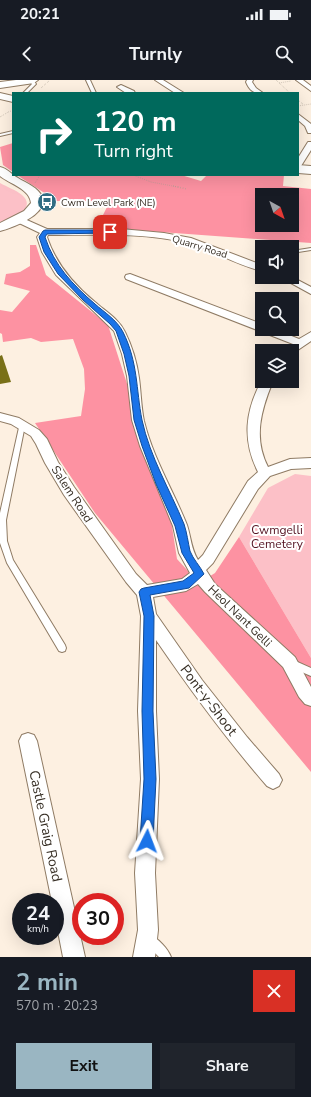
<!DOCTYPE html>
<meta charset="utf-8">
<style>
body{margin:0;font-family:"Nunito Sans",sans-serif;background:#20242c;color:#f1f3f6;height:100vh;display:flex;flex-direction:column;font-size:15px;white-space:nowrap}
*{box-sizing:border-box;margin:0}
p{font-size:13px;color:#9ea1a6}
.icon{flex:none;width:22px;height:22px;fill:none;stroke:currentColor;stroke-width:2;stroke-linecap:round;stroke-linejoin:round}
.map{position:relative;height:877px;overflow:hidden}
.details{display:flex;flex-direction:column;background:#171b24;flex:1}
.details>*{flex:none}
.hud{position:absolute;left:12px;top:12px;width:287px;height:84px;border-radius:0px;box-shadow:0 4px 16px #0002;background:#00695c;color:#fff;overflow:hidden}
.needle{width:26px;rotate:140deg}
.tools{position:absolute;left:255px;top:108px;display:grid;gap:8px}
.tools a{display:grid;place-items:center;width:44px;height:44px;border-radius:0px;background:#171b24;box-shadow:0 4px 16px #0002;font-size:20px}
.speed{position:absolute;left:12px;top:813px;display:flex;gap:8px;font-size:20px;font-weight:700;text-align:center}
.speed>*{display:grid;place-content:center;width:52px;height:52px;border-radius:50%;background:#171b24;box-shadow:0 4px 16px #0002;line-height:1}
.speed small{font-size:10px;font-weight:400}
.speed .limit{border:6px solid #d22;background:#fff;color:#111}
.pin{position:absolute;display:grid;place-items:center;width:34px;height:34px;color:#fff;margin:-17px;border-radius:8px;box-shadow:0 2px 6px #0006}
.me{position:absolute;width:44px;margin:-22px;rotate:3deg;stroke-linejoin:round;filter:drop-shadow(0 0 3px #0008)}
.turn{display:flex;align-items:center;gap:14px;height:84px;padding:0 16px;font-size:18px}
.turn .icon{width:52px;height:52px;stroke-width:2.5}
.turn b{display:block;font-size:28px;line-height:34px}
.round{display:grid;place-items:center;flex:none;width:42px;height:42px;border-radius:0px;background:#20242c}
.overview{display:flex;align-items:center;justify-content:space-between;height:68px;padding:0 16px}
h1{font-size:24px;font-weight:700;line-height:30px;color:#9ab6c2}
.action{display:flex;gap:8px;margin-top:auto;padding:8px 16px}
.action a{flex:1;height:46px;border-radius:0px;background:#9ab6c2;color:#111;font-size:16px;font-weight:700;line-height:46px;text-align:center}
.action a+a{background:#20242c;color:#f1f3f6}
.status{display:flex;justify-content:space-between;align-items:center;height:28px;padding:0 20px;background:#171b24;direction:ltr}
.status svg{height:11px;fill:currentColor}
header{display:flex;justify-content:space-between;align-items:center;height:52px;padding:0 16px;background:#171b24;font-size:18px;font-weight:700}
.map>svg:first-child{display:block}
</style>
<div class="status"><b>20:21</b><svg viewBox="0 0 49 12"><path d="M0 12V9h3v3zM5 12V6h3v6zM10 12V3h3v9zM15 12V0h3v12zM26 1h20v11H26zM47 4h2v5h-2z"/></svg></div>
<header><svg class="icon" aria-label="back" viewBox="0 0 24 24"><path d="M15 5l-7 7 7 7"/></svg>Turnly<svg class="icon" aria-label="search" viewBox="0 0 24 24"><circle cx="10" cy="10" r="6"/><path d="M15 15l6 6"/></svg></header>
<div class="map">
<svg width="311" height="877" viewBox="0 0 311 877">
<rect width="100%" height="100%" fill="#fdf0e1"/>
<path fill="#fcc0c7" d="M0 103C7 107 16 110 22 115 38 129 10 139 0 142Z
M295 394 311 396V578L239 457 268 408Z"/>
<path fill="#fd92a2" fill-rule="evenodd" d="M13 63V92L3 85 0 67Z
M17 95H181L201 101 207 95H284L283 106 311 109V163L147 151 96 149 110 121H50L46 114ZM262 115H292V145H262Z
M30 165H36L46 195 108 245 171 440 177 479 199 503 215 493 239 457 311 578V692L95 433 35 343 81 336 85 309 84 289 73 259 41 262 31 258 3 262 2 254 0 253V230L12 232 30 211 4 204 6 194 20 192 30 186Z"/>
<path fill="#797018" d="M2 275 11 302 0 304V276Z"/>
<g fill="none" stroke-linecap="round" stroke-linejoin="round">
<g stroke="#8f7b64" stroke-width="2">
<path id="service" d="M29 0H33L36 4 27 13H23L32 4Z
M86 0H90L96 13H92Z
M13 51V53L0 56V54Z
M311 168V170L292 173V171Z
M20 343H22L25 345 6 440 7 461 13 480 65 565 66 568 65 571 62 572 59 571 7 483 0 463V433Z
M293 580 311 588V596L290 587 289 584 290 581Z
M150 855C158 858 168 869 171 877H159L146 864 145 860 146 856Z"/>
</g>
<g stroke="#8f7b64" stroke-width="2">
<path id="minor" d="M155 0H163L184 13H175Z
M247 0H253L252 2 256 8 263 13C253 13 250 11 246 2Z
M296 0H303L311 6V11Z
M121 5 134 11 135 13H126L117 7Z
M298 34 311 44V53H308L305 46 298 40Z
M308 62H311V70L301 86H298V78Z
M20 137 47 149H121L164 153 191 158 262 185V191C236 185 213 170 188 163 142 152 94 155 48 155L47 157C56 184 73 204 95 222 105 231 119 239 125 252 132 266 137 283 139 298 141 312 141 327 144 341 153 378 173 410 187 445 191 457 191 469 198 480L203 475 248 401 258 392C242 360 245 331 262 300V301H273C261 330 253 358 268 387L290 379 311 378V388L291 389 270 396 258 409 213 483 206 490 215 504 295 577 311 607V626L305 624 299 617 283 587 205 512 198 504 186 511 153 517 156 534 202 600 247 657 279 694 282 700 279 706 273 709 267 706C227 660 191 611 156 560V631L159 699 155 793 158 850 155 877H133L138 850 135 793 141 699 138 631 141 536 137 515 126 502 64 415 45 383 36 364 31 356 11 344 0 341V333L19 338 39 350 47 359 58 382 74 407 136 494 147 505 182 499 190 493 179 473 173 446 140 366 132 340 127 296 122 274 114 251 56 195 42 172 37 157 40 153 17 142 15 140Z
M130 194 262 244V249H274L299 259 311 252V261L292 274V271H285L293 264 126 199 125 197 126 195Z
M280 197H292L311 207V214Z
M28 653 34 655 37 661 85 877H63L55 836V822H52L19 661 22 655Z"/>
</g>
<g stroke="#8f7b64" stroke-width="2">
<path id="tertiary" d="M16 0H38L34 3 0 8V2Z
M0 87C7 88 12 95 18 98 26 103 39 108 42 117 49 134 12 148 0 151V143L24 131 31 123C30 109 10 104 0 96Z"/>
</g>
<g stroke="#8f7b64" stroke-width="2">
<path id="secondary" d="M0 13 13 16V22L0 19Z
M298 85 311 86V94L298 93Z"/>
</g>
<path stroke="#aba093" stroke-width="1" stroke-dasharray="0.5 1.5" stroke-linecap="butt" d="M276 0 290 13
M279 3 291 1
M41 8 49 1
M298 20 304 25
M298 26 311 24
M0 37 10 31 13 32
M133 95 151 102 178 107
M35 103 40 95"/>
<path stroke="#aba093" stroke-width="1.5" stroke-dasharray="0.5 2" stroke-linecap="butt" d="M173 106 187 109"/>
<use href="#service" fill="#fff" fill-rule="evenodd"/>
<use href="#minor" fill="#fff" fill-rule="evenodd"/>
<use href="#tertiary" fill="#fff" fill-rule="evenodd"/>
<use href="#secondary" fill="#fff" fill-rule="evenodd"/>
</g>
<path fill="#1a73e8" stroke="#114b97" d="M45 150H110L114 152 110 153 47 154 45 157C54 185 73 205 95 224 104 232 117 240 123 252 138 282 136 309 142 340 150 377 170 410 184 444 187 453 188 462 190 471 193 479 200 486 204 494L189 508 150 515 154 536 153 631 156 699 153 761 151 766 147 768 142 766 140 761 144 699 142 631 144 536 139 512 141 509 144 508 183 501 194 493 182 473 175 446 156 404 142 366 134 340 129 296 124 274 116 251 110 244 83 220 58 194 44 172 39 157 43 151Z"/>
<defs>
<g id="bus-disc" transform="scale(1)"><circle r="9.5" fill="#306c83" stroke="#fff"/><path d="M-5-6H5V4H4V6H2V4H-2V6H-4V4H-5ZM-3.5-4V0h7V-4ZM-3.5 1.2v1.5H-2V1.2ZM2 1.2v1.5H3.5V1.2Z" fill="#fff"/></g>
</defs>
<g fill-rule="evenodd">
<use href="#bus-disc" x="47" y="122"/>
</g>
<g text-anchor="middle" stroke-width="4" stroke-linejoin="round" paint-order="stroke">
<g font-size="10" fill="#372f25" stroke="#fff" text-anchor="start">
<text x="61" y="126">Cwm Level Park (NE)</text>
</g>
<g font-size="10" fill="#372f25" stroke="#fff">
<text transform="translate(200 166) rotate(17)" y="4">Quarry Road</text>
</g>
<g font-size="12" fill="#372f25" stroke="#fff">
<text transform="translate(72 414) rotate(57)" y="4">Salem Road</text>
<text transform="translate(240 536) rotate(44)" y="4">Heol Nant Gelli</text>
</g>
<g font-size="12" fill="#541322" stroke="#fff">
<text x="277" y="454">Cwmgelli<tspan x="277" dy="14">Cemetery</tspan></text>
</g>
<g font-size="14" fill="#372f25" stroke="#fff">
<text transform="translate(209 620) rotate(53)" y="5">Pont-y-Shoot</text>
<text transform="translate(46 746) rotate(78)" y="5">Castle Graig Road</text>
</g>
</g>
</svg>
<div class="tools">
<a><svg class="needle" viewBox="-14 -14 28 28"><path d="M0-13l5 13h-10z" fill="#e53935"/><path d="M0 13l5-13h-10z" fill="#9ea1a6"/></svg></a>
<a><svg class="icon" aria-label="sound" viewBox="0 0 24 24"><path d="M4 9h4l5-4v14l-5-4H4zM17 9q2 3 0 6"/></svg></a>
<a><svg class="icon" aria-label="search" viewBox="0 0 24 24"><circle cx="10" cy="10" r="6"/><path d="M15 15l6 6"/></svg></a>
<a><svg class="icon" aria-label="layers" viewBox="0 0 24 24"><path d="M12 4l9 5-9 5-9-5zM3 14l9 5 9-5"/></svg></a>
</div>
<div class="speed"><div>24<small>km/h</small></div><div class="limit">30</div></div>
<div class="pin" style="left:110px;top:152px;background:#d93025"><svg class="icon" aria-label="arrive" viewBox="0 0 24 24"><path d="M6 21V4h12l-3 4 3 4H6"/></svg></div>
<svg class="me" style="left:147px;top:761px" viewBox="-20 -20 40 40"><path d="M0-17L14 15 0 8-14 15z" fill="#1a73e8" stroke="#fff" stroke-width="4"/></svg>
<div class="hud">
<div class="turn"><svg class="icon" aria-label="right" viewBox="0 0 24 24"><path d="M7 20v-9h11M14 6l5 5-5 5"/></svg><div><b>120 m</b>Turn right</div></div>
</div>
</div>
<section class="details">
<div class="overview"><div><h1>2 min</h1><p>570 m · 20:23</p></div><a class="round" style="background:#d93025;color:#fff"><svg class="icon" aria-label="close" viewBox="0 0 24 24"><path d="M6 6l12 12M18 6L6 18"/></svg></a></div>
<div class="action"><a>Exit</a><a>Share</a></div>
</section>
